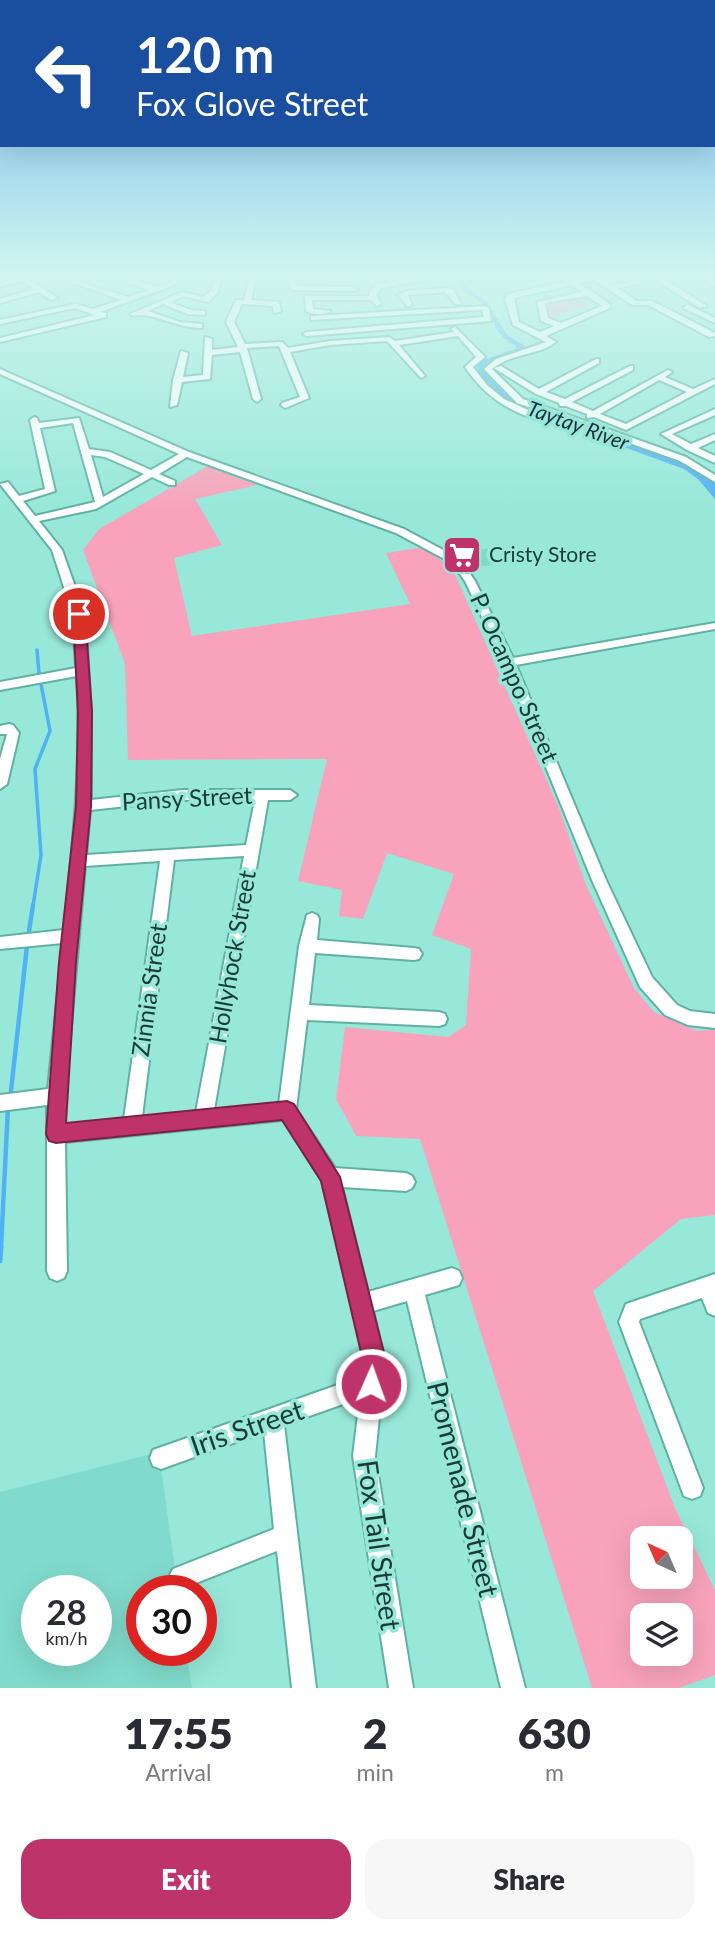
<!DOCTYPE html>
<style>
body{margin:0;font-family:Lato,sans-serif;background:#f7f7f7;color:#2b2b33;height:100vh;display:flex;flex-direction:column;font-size:26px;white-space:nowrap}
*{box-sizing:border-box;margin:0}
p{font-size:23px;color:#7c7c81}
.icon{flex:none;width:38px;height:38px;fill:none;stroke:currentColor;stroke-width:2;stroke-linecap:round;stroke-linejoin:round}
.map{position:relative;height:1688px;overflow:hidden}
.sheet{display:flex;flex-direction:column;background:#fff;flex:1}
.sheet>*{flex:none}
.top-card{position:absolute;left:0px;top:0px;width:716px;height:147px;box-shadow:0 7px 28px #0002;background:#1a4fa0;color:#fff;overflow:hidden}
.needle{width:46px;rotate:316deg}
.controls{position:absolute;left:630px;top:1526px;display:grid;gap:14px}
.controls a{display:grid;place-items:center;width:63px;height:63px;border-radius:14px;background:#fff;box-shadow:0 7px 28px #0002;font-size:35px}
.speed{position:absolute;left:21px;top:1575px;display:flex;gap:14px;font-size:35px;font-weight:700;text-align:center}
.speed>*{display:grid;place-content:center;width:91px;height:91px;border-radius:50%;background:#fff;box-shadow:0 7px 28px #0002;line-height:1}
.speed small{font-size:18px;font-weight:400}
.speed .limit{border:10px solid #d22;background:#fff;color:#111}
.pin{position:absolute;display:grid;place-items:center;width:60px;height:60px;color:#fff;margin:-30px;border:4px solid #fff;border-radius:50%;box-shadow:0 2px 7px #0007}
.me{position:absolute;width:77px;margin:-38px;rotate:2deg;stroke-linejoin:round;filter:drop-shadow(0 0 5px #0008)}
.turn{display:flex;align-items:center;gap:24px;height:147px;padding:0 21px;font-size:32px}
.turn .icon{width:91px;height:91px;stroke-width:2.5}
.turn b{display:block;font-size:49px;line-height:60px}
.eta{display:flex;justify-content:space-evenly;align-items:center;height:119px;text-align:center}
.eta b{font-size:42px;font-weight:800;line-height:49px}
.button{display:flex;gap:14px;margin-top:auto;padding:14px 21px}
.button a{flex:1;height:80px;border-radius:21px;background:#be336a;color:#fff;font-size:28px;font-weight:800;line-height:80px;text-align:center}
.button a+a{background:#f7f7f7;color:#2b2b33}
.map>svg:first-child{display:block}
</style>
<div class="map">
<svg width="715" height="1688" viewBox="0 0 715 1688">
<rect width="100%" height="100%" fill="#97e8d9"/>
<path fill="#81dbcc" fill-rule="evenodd" d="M491 548 500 564 469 568 456 554Z
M159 1452 178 1591H142V1650H186L192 1688H0V1492ZM37 1591H96V1650H37Z"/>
<path fill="#f8a3bb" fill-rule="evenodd" d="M576 296 589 305 549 318 543 303Z
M208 466 257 485 195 499 222 545 174 558 192 636 410 604 386 553 424 547 453 570 559 808 586 885 634 988 654 1012 697 1031 715 1029V1215L681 1219 593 1291 675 1508 715 1590V1675L679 1688H592L420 1139 356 1136 336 1099 345 1027 448 1037 466 1025 471 949 432 935 454 874 387 853 363 919 339 916 342 890 298 881 327 759 128 760 125 664 83 550 99 529ZM642 1538H681V1577H642ZM642 1615H681V1654H642Z"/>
<path fill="#50b2f4" d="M474 273H479L464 281V284L487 302 507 335 525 346 521 352 488 363 485 369C512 411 533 406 576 421 594 427 609 436 626 443 658 454 689 460 715 482V499L698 479 684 469 610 442 577 426 526 412 505 402 480 374 475 363 515 349 516 346C488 330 499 320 481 303 473 294 460 293 456 281Z"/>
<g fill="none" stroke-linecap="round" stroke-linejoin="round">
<path stroke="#50b2f4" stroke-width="3.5" d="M37 650 39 673
M33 906 41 855 35 769 50 731 41 684"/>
<path stroke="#50b2f4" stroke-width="4.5" d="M29 931 33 905
M11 1091 27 946
M1 1248 8 1107"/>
<path stroke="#50b2f4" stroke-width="5" d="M0 1261 1 1247"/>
<g stroke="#60b1a3" stroke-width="4">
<path id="minor" d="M10 273H19L23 276 46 273 28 279 58 298 51 300 39 292 0 303V299L34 289 21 281 0 287V283L17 278Z
M47 273H55L60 278 55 279Z
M100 273H112L157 287 173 281 175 273H182L178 283 172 286 100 312 106 313V317L0 342V338L95 315 75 308 0 324V320L75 304 93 309 121 300 66 280V278L128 297 150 290Z
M215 273H222L218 292 208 302 183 296 170 302 191 310 205 311V315L187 314 163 304 148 311 180 322 202 324V328C179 329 149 311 134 316L130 314 182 292 204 297 211 291Z
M250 273H257L251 300 279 302 281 311 274 313 273 306 242 304 234 322 245 344 282 342 288 348 330 341 389 337 395 341 454 332 451 329 455 327 485 357 473 367 487 385 504 399 548 419 544 422C510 412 485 397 465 367L476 357 458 336 399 345 425 376 421 378 387 341 330 345 290 352 309 398 285 408 281 405 282 403 300 397 279 346 247 348 261 399 257 402 253 399 240 352 212 355 210 379 182 382 177 405 170 407 173 380 181 351 188 353 183 377 203 375 205 337 212 339V350L238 347 226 322 236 300H244Z
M288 273H295L297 286 354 287 358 289 354 291 294 290 290 288Z
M444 273H462L382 288 376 294 381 304 377 306 371 300H312L313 309 331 311C325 315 312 315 306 311L305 296H369V292L377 284Z
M488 273H504L470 281 467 279Z
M605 273H620L601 278 612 285 643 281V283L617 288 637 301H652L715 333V336L709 337 648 305H632L594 280 579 283 610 304V308L546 336 556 342C538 356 510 353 492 369L523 399 686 457 715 475V482L680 461 517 403 484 369 496 359 546 342 513 325 505 299 508 294ZM572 285 582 292 537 302 541 321 554 326 540 332 519 322 514 298ZM587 296 602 306 561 323 548 318 545 303Z
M645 273H654L707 306 700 308Z
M697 273H705L715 282V287Z
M446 288 454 290 461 304H455L445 292 408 295 412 305 408 307 398 295 406 291Z
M688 305 715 318V323L685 309 684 307Z
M485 306 489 308 491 321 307 336 303 334 307 332 484 317 482 310 311 320V316H314Z
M596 359H599V363L546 392 565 399 630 366H633V370L572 402 593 411 668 370 672 372 665 377 693 389 715 379V384L626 430 594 417 587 418V414L566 406H560L559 403 536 394 494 368 501 366 539 389ZM659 380 687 392 626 424 600 414Z
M0 369 189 452 404 529 460 559 475 581 513 658 715 623V629L516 665 606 880 652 977 677 1005 690 1011 715 1014V1028L688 1025 665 1015 640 987 592 880 503 662 465 581 452 563 396 533 187 457 159 474 175 481V485H169L152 477 96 509 39 521 62 550 85 615 91 712V800L183 790H290L297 795 290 800H268L214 1110 279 1104 299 946 307 915 312 913 317 915 319 919 317 940 414 948 419 949 422 954 419 959 414 960 315 953 309 1005 439 1012 445 1014 447 1019 445 1024 439 1026 307 1020 296 1109 335 1168 406 1173 412 1176 415 1182 412 1188 406 1191 342 1187 368 1292 452 1268 459 1271 462 1278 459 1285 425 1295 525 1688H501L407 1301 373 1311 385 1361 375 1456 413 1688H389L353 1456 360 1398 284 1425 316 1688H292L277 1551 181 1589 173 1585 169 1577 173 1569 274 1529 264 1432 161 1469 153 1466 150 1458 153 1450 363 1376 365 1361 322 1181 283 1120 65 1142 67 1271 64 1278 57 1281 50 1278 47 1271V1105L0 1111V1095L48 1089 63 943 0 949V937L64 930C73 845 82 762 77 676L0 690V682L76 668 73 615 52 550 0 484 8 482 19 496 45 489 30 420 34 417 37 418 39 423 79 418 89 449 110 452 151 470 179 454 0 374ZM73 423 95 502 35 516 23 501 55 491 40 428ZM91 455 105 457 144 474 103 497ZM183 800H255L246 845 86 855 90 810ZM244 856 196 1112 142 1117 174 860ZM160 861 124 1119 65 1125V1096L85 866Z
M715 409V415L672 434 691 444 715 434V440L698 448 715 456V463L687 450 661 434Z
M9 724 13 725 19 733 7 784 0 789V759L7 734H0V726Z
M715 1274V1316L708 1313 702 1298 640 1319 639 1322 703 1488 700 1496 692 1499 684 1496 681 1488 619 1322 626 1304Z"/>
</g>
<use href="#minor" fill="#fff" fill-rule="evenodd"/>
</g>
<linearGradient id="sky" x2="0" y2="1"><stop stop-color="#6bb3ed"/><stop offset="0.54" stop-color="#d0f5ee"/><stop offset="1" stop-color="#d0f5ee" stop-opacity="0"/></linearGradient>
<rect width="715" height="510" fill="url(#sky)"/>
<path fill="#be336a" stroke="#7c2145" stroke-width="2" d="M79 611 85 614 92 712 91 806 76 962 66 1123 287 1101 294 1104 340 1177 386 1361 380 1393 371 1396 363 1393 360 1384 363 1361 321 1181 282 1120 56 1143 49 1141 46 1134 59 962 76 806 78 712 73 614Z"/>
<defs>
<g id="supermarket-square" transform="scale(2.0125)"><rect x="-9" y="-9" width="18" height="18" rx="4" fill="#be336a" stroke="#97e8d9"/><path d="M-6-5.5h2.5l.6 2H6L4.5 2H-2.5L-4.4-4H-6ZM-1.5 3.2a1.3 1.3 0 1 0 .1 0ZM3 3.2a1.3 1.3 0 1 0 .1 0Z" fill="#fff"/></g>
</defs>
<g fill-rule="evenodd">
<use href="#supermarket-square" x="462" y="555"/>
</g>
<g text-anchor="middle" stroke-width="7" stroke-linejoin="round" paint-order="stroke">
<g font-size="21" font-style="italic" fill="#1b303f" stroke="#97e8d9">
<text transform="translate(578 426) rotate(20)" y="7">Taytay River</text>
</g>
<g font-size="21" fill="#193b36" stroke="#97e8d9" text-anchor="start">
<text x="489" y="562">Cristy Store</text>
</g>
<g font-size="24" fill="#193b36" stroke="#97e8d9">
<text transform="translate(514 678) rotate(66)" y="8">P. Ocampo Street</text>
<text transform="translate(187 799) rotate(-3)" y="8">Pansy Street</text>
<text transform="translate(233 957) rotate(-80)" y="8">Hollyhock Street</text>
<text transform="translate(150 990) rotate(-82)" y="8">Zinnia Street</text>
</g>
<g font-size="28" fill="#193b36" stroke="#97e8d9">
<text transform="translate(247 1428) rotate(-19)" y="10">Iris Street</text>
<text transform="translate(463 1489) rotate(76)" y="10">Promenade Street</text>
<text transform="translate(379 1545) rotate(82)" y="10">Fox Tail Street</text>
</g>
</g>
</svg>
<div class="controls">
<a><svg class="needle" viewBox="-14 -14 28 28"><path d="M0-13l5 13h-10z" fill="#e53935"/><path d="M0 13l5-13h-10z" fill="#7c7c81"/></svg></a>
<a><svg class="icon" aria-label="layers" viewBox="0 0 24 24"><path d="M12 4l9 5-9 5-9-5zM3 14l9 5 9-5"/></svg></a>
</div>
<div class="speed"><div>28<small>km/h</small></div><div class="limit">30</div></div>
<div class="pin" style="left:79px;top:614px;background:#d93025"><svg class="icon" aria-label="arrive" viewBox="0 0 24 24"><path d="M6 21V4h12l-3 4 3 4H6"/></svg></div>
<svg class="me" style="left:371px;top:1384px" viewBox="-20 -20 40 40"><circle r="17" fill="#be336a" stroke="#fff" stroke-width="3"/><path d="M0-11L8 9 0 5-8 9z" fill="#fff"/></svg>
<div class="top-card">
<div class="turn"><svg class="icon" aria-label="left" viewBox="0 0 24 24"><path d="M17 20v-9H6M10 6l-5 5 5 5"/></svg><div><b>120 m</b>Fox Glove Street</div></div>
</div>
</div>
<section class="sheet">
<div class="eta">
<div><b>17:55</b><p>Arrival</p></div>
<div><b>2</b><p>min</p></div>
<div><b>630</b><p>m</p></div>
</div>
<div class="button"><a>Exit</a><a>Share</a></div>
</section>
